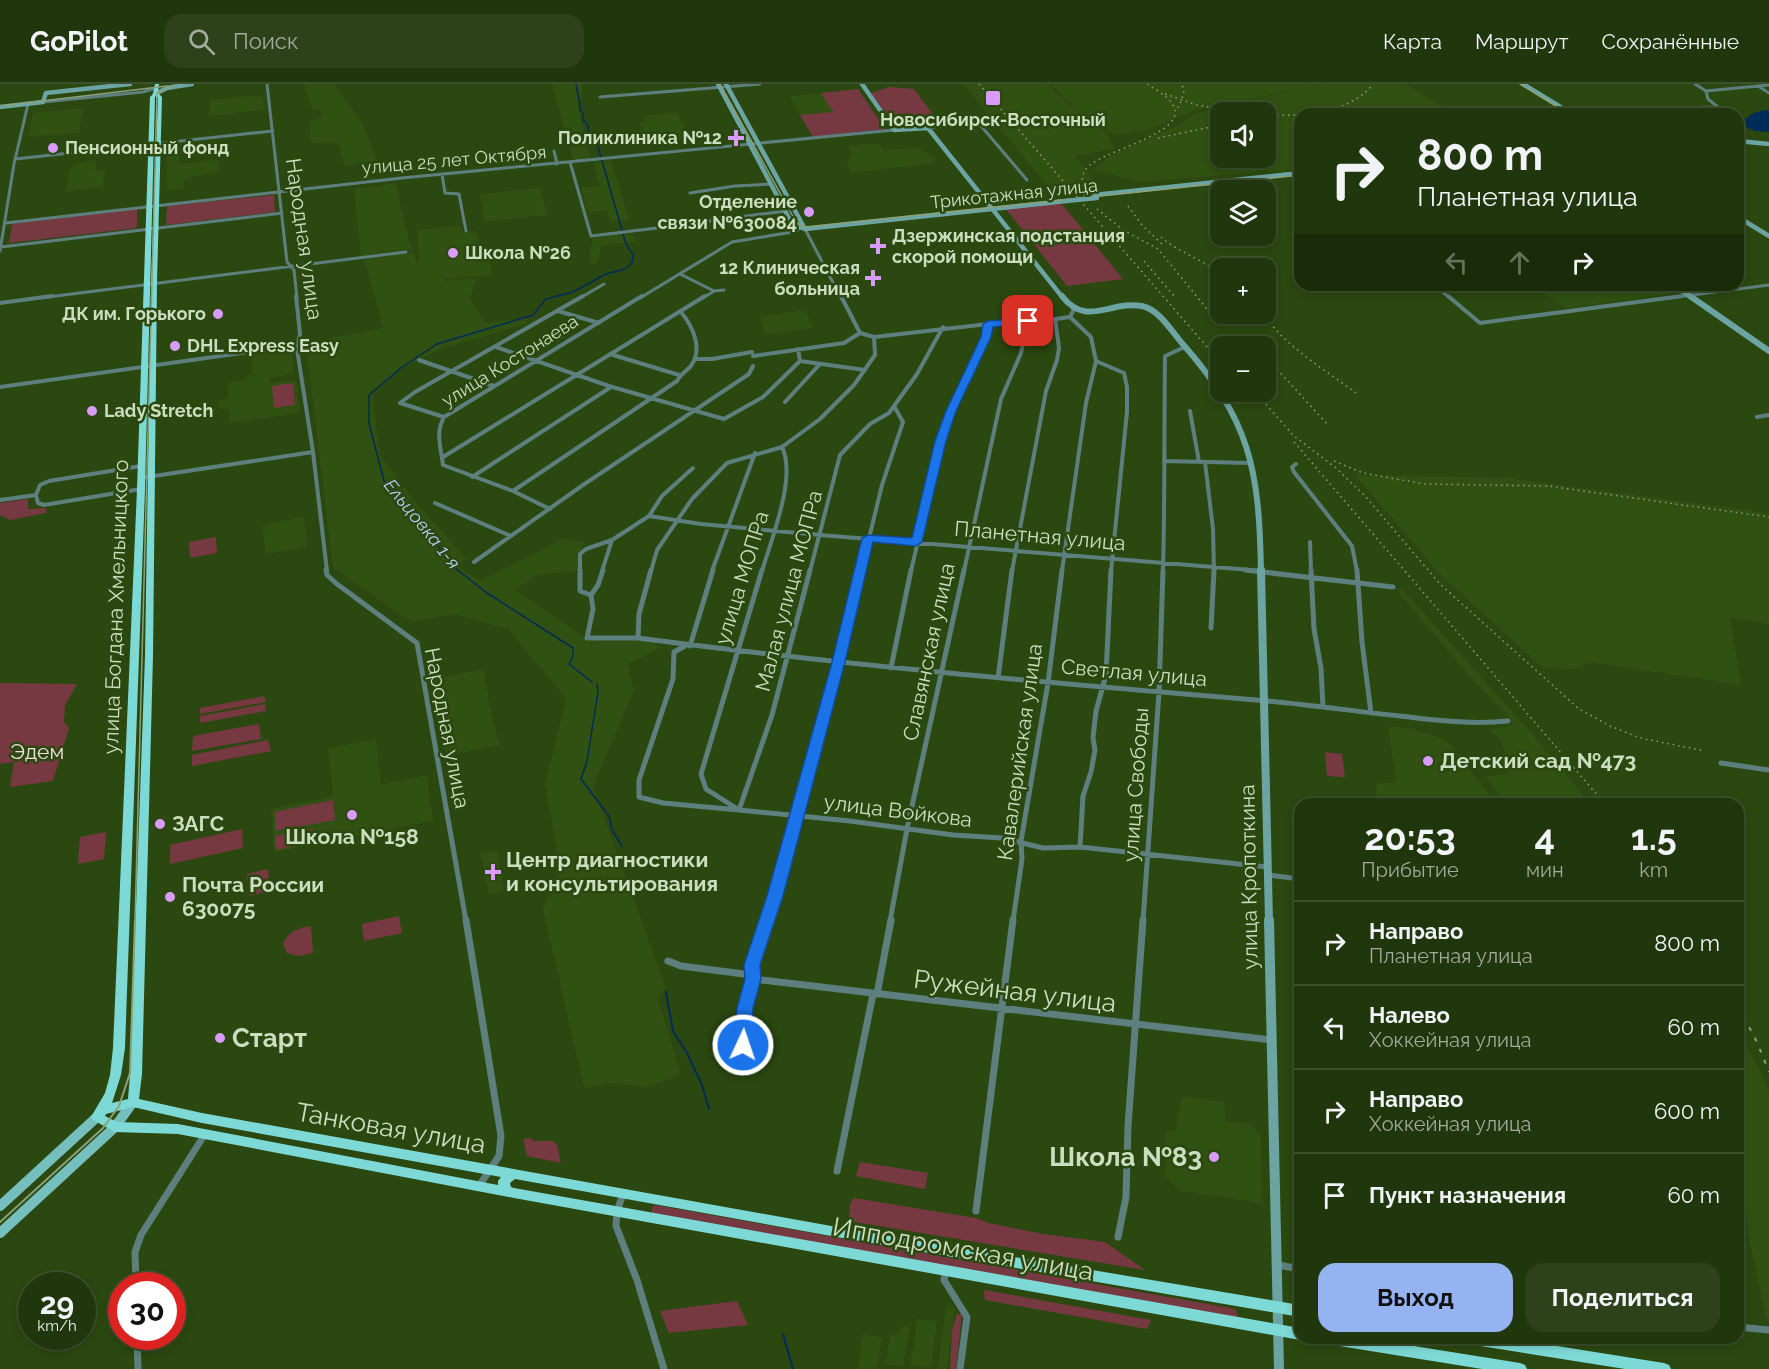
<!DOCTYPE html>
<html lang="ru">
<meta charset="utf-8">
<style>
body{margin:0;font-family:Raleway,sans-serif;background:#2d411a;color:#f1f3f6;height:100vh;display:flex;flex-direction:column;font-size:22px;white-space:nowrap}
*{box-sizing:border-box;margin:0}
p{font-size:20px;color:#a2ab9d}
.icon{flex:none;width:33px;height:33px;fill:none;stroke:currentColor;stroke-width:2;stroke-linecap:round;stroke-linejoin:round}
.map{position:relative;flex:1;overflow:hidden}
.side{position:absolute;left:1294px;top:714px;width:450px;height:546px;display:flex;flex-direction:column;background:#20360c;border-radius:18px;box-shadow:0 3px 9px #0003,0 0 0 2px #3d502d}
.side>*{flex:none}
.guide{position:absolute;left:1294px;top:24px;width:450px;height:183px;border-radius:18px;box-shadow:0 3px 9px #0003,0 0 0 2px #3d502d;background:#20360c;color:#f1f3f6;overflow:hidden}
.tools{position:absolute;left:1210px;top:18px;display:grid;gap:12px}
.tools a{display:grid;place-items:center;width:66px;height:66px;border-radius:12px;background:#20360c;box-shadow:0 3px 9px #0003,0 0 0 2px #3d502d;font-size:30px}
.speed{position:absolute;left:18px;top:1188px;display:flex;gap:12px;font-size:30px;font-weight:700;text-align:center}
.speed>*{display:grid;place-content:center;width:78px;height:78px;border-radius:50%;background:#20360c;box-shadow:0 3px 9px #0003,0 0 0 2px #3d502d;line-height:1}
.speed small{font-size:15px;font-weight:400}
.speed .limit{border:9px solid #d22;background:#fff;color:#111}
.pin{position:absolute;display:grid;place-items:center;width:51px;height:51px;color:#fff;margin:-26px;border-radius:12px;box-shadow:0 3px 9px #0006}
.me{position:absolute;width:66px;margin:-33px;rotate:3deg;stroke-linejoin:round;filter:drop-shadow(0 0 4px #0008)}
.turn{display:flex;align-items:center;gap:21px;height:126px;padding:0 24px;font-size:27px}
.turn .icon{width:78px;height:78px;stroke-width:2.5}
.turn b{display:block;font-size:42px;line-height:51px}
.lanes{display:flex;align-items:center;height:57px;padding:0 24px;background:#0003;justify-content:center;gap:30px;direction:ltr}
.lanes .off{opacity:.35}
.eta{display:flex;justify-content:space-evenly;align-items:center;height:102px;text-align:center}
.eta b{font-size:36px;font-weight:700;line-height:42px}
.primary-button{display:flex;gap:12px;margin-top:auto;padding:12px 24px}
.primary-button a{flex:1;height:69px;border-radius:18px;background:#95b2f1;color:#111;font-size:24px;font-weight:700;line-height:69px;text-align:center}
.primary-button a+a{background:#2d411a;color:#f1f3f6}
ul{padding:0;list-style:none}
li{display:flex;align-items:center;gap:18px;height:84px;padding:0 24px;border-top:2px solid #3d502d}
li div{flex:1}
li b{display:block;font-size:22px}
li em{font-style:normal}
header{display:flex;align-items:center;gap:36px;box-sizing:border-box;height:84px;padding:0 30px;background:#20360c;border-bottom:2px solid #3d502d}
header strong{font-size:28px}
nav{display:flex;gap:33px;margin-inline-start:auto;font-size:21px}
.search{width:420px;height:54px;background:#2d411a;display:flex;align-items:center;gap:15px;box-sizing:border-box;padding:0 21px;border-radius:18px;color:#a2ab9d;font-size:22px}
.map>svg:first-child{display:block}
</style>
<header>
<strong>GoPilot</strong>
<div class="search"><svg class="icon" aria-label="search" viewBox="0 0 24 24"><circle cx="10" cy="10" r="6"/><path d="M15 15l6 6"/></svg>Поиск</div>
<nav><a>Карта</a><a>Маршрут</a><a>Сохранённые</a></nav>
</header>
<div class="map">
<svg width="1769" height="1285" viewBox="0 0 1769 1285">
<rect width="100%" height="100%" fill="#2b4810"/>
<path fill="#305111" fill-rule="evenodd" d="M304 0H334L363 40 377 77 344 82 338 58 311 59 309 37 322 33 320 26H312Z
M552 0H582L583 13 577 19 591 74 573 76Z
M963 0H1047L1086 36 1051 0H1318L1309 5 1321 0H1404L1456 30H1300V85L1139 98 1093 85 1111 71 1180 40 1194 30 1292 7 1195 26 1147 46 1115 51 1089 37 1108 50 1114 65 1074 72 1101 105 1055 111ZM1221 28H1266V74H1221Z
M821 9 834 28 800 31 790 12Z
M258 11 263 13 264 26 209 32 210 16Z
M83 24 79 49 28 53 33 29Z
M677 29 692 56 643 61 636 47 644 46 637 38 646 37 644 32Z
M879 59 884 67 917 63 937 76 929 80 851 89 846 80 852 70 848 62Z
M179 71V80L218 76 219 88 190 93 184 96V104L167 106V72Z
M96 76 95 87 105 86 103 103 66 108 70 83H73L74 79Z
M611 76 630 137 610 138 607 126 588 128 581 104 599 102 593 78Z
M396 99 411 165 361 172 354 105Z
M540 104 547 131 484 138 480 110Z
M461 142 463 148 475 147 484 168 489 170 492 191 443 195 446 197 476 194 470 215 486 239 527 234V240L440 265 406 282 372 307 380 371 417 420 466 474 457 482 480 497 562 455 583 458 578 487 536 491 516 506 590 557 640 556 654 557 661 564 628 580 634 606 593 703 666 904 658 916 681 990 647 1003 609 999 584 1004 543 825 560 785 545 701 566 615 508 545 454 530 412 538 333 484 306 259 383 244 364 175 413 169 419 181 417 146Z
M632 150 636 157 601 162 598 180 589 181 592 154Z
M1533 201H1667L1677 209 1565 224Z
M805 226 813 244 765 251 760 232Z
M292 264 294 290 269 294V299L296 296 300 329 230 339 229 326 218 324V318L228 314V299L247 296V292L253 290 252 270Z
M1355 391 1507 394 1769 429V540L1730 534 1741 601 1590 578 1575 585 1543 584 1440 490Z
M304 433 307 463 266 470 262 441Z
M1396 505H1402L1535 653 1590 720H1504L1486 692 1510 690 1501 656 1490 646 1515 640 1472 595Z
M484 585 490 624 500 661 446 672 432 595Z
M1388 642 1410 644 1445 655 1497 720H1377L1376 700 1396 698Z
M376 655 381 701 427 691 433 737 274 768 271 725 333 712 328 664Z
M497 766 504 807 489 811 481 769Z
M1739 947 1758 982 1769 1008V1237H1767L1748 1150 1742 1064 1739 1053Z
M1184 1013 1224 1018 1226 1038 1250 1040 1261 1053 1262 1119 1181 1107 1165 1093 1166 1048 1176 1047 1180 1019Z
M946 1222 955 1223 947 1285H938Z
M917 1235 937 1237 931 1283 911 1281Z
M901 1242 910 1244 903 1282 886 1280 890 1250 898 1251Z
M863 1250 882 1253 877 1285H858Z"/>
<path fill="#773941" d="M889 3 914 5 941 41 897 45 871 9Z
M858 5 885 45 813 53 800 31 833 28 821 9Z
M274 111 275 128 166 141 167 122Z
M1061 119 1123 195 1067 202 1006 125Z
M137 125V144L9 159 12 140Z
M293 299 295 321 274 324 272 302Z
M28 415V425L46 424V429L10 436 0 431V419Z
M216 453 217 469 190 474 189 458Z
M0 599 77 600 65 621 64 638 69 644 53 697 10 703 14 678 0 680Z
M264 612 266 618 200 630V624Z
M265 620 266 627 200 639V632Z
M259 640 261 655 192 667 193 652Z
M268 656 271 667 192 682V671Z
M1325 668 1342 670 1345 693 1327 692Z
M333 716 335 736 275 747V728Z
M242 745 243 764 170 780V761Z
M314 745 315 758 276 766 275 752Z
M106 748 104 775 78 780 80 753Z
M268 785 270 807 249 812 247 790Z
M399 832 402 849 364 857 362 840Z
M311 842 313 869 298 872 287 869 283 860C288 847 299 844 311 842Z
M532 1054 533 1057H553L557 1061 561 1079 527 1072 523 1055Z
M860 1078 928 1089 925 1105 856 1092Z
M854 1114 976 1134 989 1139 1043 1150 1105 1158 1145 1186 849 1137 850 1120Z
M655 1121 1235 1225 1238 1232 1234 1234 652 1130V1123Z
M984 1206 1151 1236 1147 1245 985 1216Z
M737 1217 748 1241 669 1249 660 1227Z
M957 1230H962L956 1285H950L952 1246Z"/>
<path fill="#002c59" d="M1764 26 1769 27V48L1755 47 1741 41V36L1749 33 1751 30Z"/>
<g fill="none" stroke-linecap="round" stroke-linejoin="round">
<path stroke="#002c59" stroke-width="1.5" d="M576 0C577 10 581 16 580 26L584 30 582 35 588 41 589 54 596 56 626 160 633 171 632 179 625 185 606 190 573 208 546 215 533 231 437 260 401 284 369 311V339L384 397 416 433 454 483 487 509 573 564V572L569 580 592 598
M597 600 598 608 587 677 581 695 609 732 612 746 622 762"/>
<path stroke="#002c59" stroke-width="2" d="M666 908 673 947 687 969 702 1001 709 1025
M783 1250 793 1285"/>
<path stroke="#5d807f" stroke-width="3" d="M267 0 287 178 294 186 297 214
M1758 2 1769 9
M1706 7 1769 1
M600 13 760 0
M43 18 143 8 156 4
M1611 30 1671 24 1718 23 1708 15 1706 7 1695 0
M928 44 976 36 1027 96
M554 67 557 80
M15 75 273 47
M570 78 591 152C657 145 721 135 786 127
M442 90 445 109 459 110 466 147
M690 109 735 102 771 100
M6 139 402 94 894 46
M805 145 841 214
M1 163 282 129
M0 167 14 80 28 20
M680 190 714 207 724 206
M1434 201 1450 214
M40 214 406 168
M580 214 604 200
M640 214 732 158 793 148 802 144
M703 214 714 207
M1670 214 1769 201"/>
<path stroke="#5d807f" stroke-width="4" d="M296 212 300 250 297 265 313 368 327 487
M841 212 860 249
M1448 212 1480 239 1682 212
M0 219 52 212
M558 227 599 239
M496 263 609 302 724 335 763 313 800 277
M798 265 800 277 865 286
M610 270 679 291
M753 272 844 259 860 249 874 253 988 240
M695 275H712L752 268
M419 276 494 302
M1096 277 1124 289 1127 303V328L1111 487
M0 303 298 261
M785 318 820 280
M1190 327 1199 378
M444 333 400 319 415 308 583 212
M1757 333 1769 331
M443 373 705 212
M1164 377 1251 379
M1205 378 1213 445 1214 487
M1296 380 1292 383 1294 388 1352 462 1357 487
M472 393 611 303
M141 394 313 368
M513 407 677 297C680 291 685 288 690 283 704 266 693 242 680 227
M36 411 38 419 44 421 141 405
M0 416 36 411 40 401 49 397 141 382
M435 419 511 452
M550 425 513 407 443 381C441 364 435 349 444 333L642 212
M649 432 701 440 820 451 1263 487
M1310 458 1311 487
M474 478 583 401 749 290 753 282
M580 487V470L586 465 612 456
M602 487 612 456 649 432 662 412 693 384
M651 487 657 466 692 415 727 379 782 363
M712 487 755 369
M762 487C771 456 797 393 782 363L820 335 854 301 875 271 874 253
M810 487 840 371 870 340 889 329 894 322
M861 487 882 401 903 338 894 322 917 290 943 243
M911 487 941 357 951 327 986 253 988 240 1055 235
M964 487 1001 315 1021 269 1028 237
M1012 487 1046 307 1057 276 1059 264 1055 235 1070 233
M1062 487 1086 319 1096 277 1091 253 1070 233 1074 225
M1163 487C1165 415 1164 344 1165 272L1185 263"/>
<path stroke="#5d807f" stroke-width="5" d="M326 486 327 491 337 500 417 559 466 837
M580 486V507L591 511
M603 486 598 501 591 511 593 525 587 554H638
M651 486 639 530 638 554C843 581 1049 599 1256 616 1304 620 1352 627 1400 632 1436 636 1472 641 1508 637
M762 486 701 690 706 705 739 726 850 737 953 751 1002 754 1043 764 1080 763 1267 783
M1245 486 1393 503
M1311 486 1314 545 1321 584 1323 623
M1357 486 1362 558 1371 629
M1211 544 1214 486
M685 562 674 568 673 595 639 696V713L663 719 739 726 772 631 810 486
M690 562 713 486
M891 584 911 486
M998 594 1012 486
M1721 679 1769 686
M1080 763 1083 712 1091 688 1095 666 1093 654 1096 627 1106 591 1111 486
M1268 791 1300 795
M767 837 861 486
M890 837 907 745 964 486
M1013 837 1022 775 1021 757 1048 599 1062 486
M1143 837 1159 608 1163 486"/>
<path stroke="#5d807f" stroke-width="7" d="M466 836 501 1052 499 1072 479 1102
M668 877 681 882 752 891
M753 895 1272 956
M877 910 891 836
M742 979 745 924 753 895 752 881 767 836
M837 1087 873 910
M623 1110 617 1127 616 1142 637 1196 664 1285
M976 1127 1013 836
M1118 1153 1126 1113 1128 1042 1143 836
M1278 1181 1300 1185
M946 1186 944 1196 967 1233 960 1285
M136 1202 135 1168 141 1151 205 1050
M1738 1243 1769 1246
M137 1252 138 1285"/>
<path stroke="#6ba4a2" stroke-width="4.5" d="M718 0 792 140 805 145 1066 117
M726 0 805 145
M862 0 894 46 928 44 1063 214
M1523 0 1572 30
M155 10 167 4 192 0
M0 23 43 18 46 9 130 0
M1738 57 1769 60
M1094 111 1300 89
M1738 133 1769 152
M1673 201 1692 214"/>
<path stroke="#6ba4a2" stroke-width="6" d="M1062 212C1086 244 1111 216 1142 222 1158 225 1171 246 1181 258 1251 337 1259 385 1261 487
M1690 212 1769 267"/>
<path stroke="#6ba4a2" stroke-width="8" d="M1261 486 1269 837"/>
<path stroke="#6ba4a2" stroke-width="10" d="M1269 836 1279 1285"/>
<path stroke="#75c0be" stroke-width="10" d="M0 1122 97 1033
M0 1149 115 1043 133 1018"/>
<path fill="#7dd9d6" fill-rule="evenodd" d="M155 0H159L158 9 162 13 157 197 153 572 142 990 139 1015 202 1029 837 1143 1300 1221V1233L837 1153 515 1095 510 1099 511 1103 514 1104 1300 1244V1254H1305L1300 1256 514 1114 178 1050 115 1048 93 1036 91 1033 105 1009 110 991 113 964 137 405 150 13 153 10ZM155 12 158 14 151 197 145 572 130 990 128 1015 112 1019 121 991 125 964 145 405ZM133 1023 202 1039 501 1093 498 1097V1101L178 1040 117 1038 105 1032 106 1030Z
M1321 1254H1364L1520 1279 1525 1281 1527 1285H1482L1327 1260 1322 1258Z
M1462 1254H1506L1664 1279 1669 1281 1671 1285H1625L1468 1260 1463 1258Z"/>
<path stroke="#8aa179" stroke-width="1.5" d="M720 0 796 138 805 143 1300 91
M1520 0 1569 30
M0 22 167 2
M135 837 157 9 174 1"/>
<path stroke="#8aa179" stroke-width="2" d="M0 1138 103 1044 119 1022 130 989 135 836"/>
<path stroke="#8aa179" stroke-width="1.5" stroke-dasharray="1.5 4" stroke-linecap="butt" d="M979 0 1221 279
M1165 10 1197 21 1237 28
M1178 24 1184 9 1182 0
M1266 31C1304 32 1343 31 1371 3
M1158 54 1221 41
M1084 112C1082 102 1080 94 1086 85 1100 66 1190 50 1173 21 1167 11 1156 6 1147 0
M1128 122 1142 141 1164 162
M1097 125 1123 146 1158 165 1207 225
M1161 153C1179 169 1203 175 1221 191
M1144 177 1175 213
M1218 219 1221 224
M1263 230C1286 263 1324 285 1356 309
M1253 260 1255 262
M1266 273 1327 340
M1266 278 1277 313
M1255 308 1294 352 1336 384 1366 413 1440 500 1579 625 1610 642 1640 654 1705 667
M1294 358 1605 720
M1334 377 1363 389 1424 400 1548 402 1769 433"/>
<path stroke="#8aa179" stroke-width="2" stroke-dasharray="4 8" stroke-linecap="butt" d="M1738 922 1757 958 1769 988"/>
<path stroke="#6ba4a2" stroke-width="4.5" d="M1066 117 1097 114"/>
</g>
<path fill="#1a73e8" stroke="#114b97" stroke-width="1.5" d="M1028 234 1033 237 1032 239 993 243 991 253 956 327 946 357 922 458 916 462 873 458 845 578 783 812 760 881 761 895 753 924 751 961 749 966 743 968 737 966 735 961 737 924 745 895 744 881 767 812 832 578 862 454 868 451 912 454 935 357 946 327 981 253 983 240 988 237Z"/>
<g fill="#d89bf8" stroke="#2b4810" stroke-width="2">
<rect x="985" y="6" width="16" height="16" rx="3"/>
<path d="M733 45h6v6h6v6h-6v6h-6v-6h-6v-6h6z"/>
<circle cx="53" cy="64" r="6"/>
<circle cx="809" cy="128" r="6"/>
<path d="M875 153h6v6h6v6h-6v6h-6v-6h-6v-6h6z"/>
<circle cx="453" cy="169" r="6"/>
<path d="M870 185h6v6h6v6h-6v6h-6v-6h-6v-6h6z"/>
<circle cx="218" cy="230" r="6"/>
<circle cx="175" cy="262" r="6"/>
<circle cx="92" cy="327" r="6"/>
<circle cx="1428" cy="677" r="6"/>
<circle cx="352" cy="731" r="6"/>
<circle cx="160" cy="740" r="6"/>
<path d="M490 779h6v6h6v6h-6v6h-6v-6h-6v-6h6z"/>
<circle cx="170" cy="813" r="6"/>
<circle cx="220" cy="954" r="6"/>
<circle cx="1214" cy="1073" r="6"/>
</g>
<g text-anchor="middle" stroke-width="5" stroke-linejoin="round" paint-order="stroke">
<g font-size="18" font-weight="bold" fill="#cbdec0" stroke="#2b4810" text-anchor="start">
<text x="993" y="42" text-anchor="middle">Новосибирск-Восточный</text>
<text x="722" y="60" text-anchor="end">Поликлиника №12</text>
<text x="65" y="70">Пенсионный фонд</text>
<text x="797" y="124" text-anchor="end">Отделение<tspan x="797" dy="21">связи №630084</tspan></text>
<text x="892" y="158">Дзержинская подстанция<tspan x="892" dy="21">скорой помощи</tspan></text>
<text x="465" y="175">Школа №26</text>
<text x="860" y="190" text-anchor="end">12 Клиническая<tspan x="860" dy="21">больница</tspan></text>
<text x="206" y="236" text-anchor="end">ДК им. Горького</text>
<text x="187" y="268">DHL Express Easy</text>
<text x="104" y="333">Lady Stretch</text>
</g>
<g font-size="18" fill="#cbdec0" stroke="#2b4810">
<text transform="translate(454 76) rotate(-5)" y="6">улица 25 лет Октября</text>
<text transform="translate(1014 110) rotate(-6)" y="6">Трикотажная улица</text>
<text transform="translate(510 277) rotate(-32)" y="6">улица Костонаева</text>
</g>
<g font-size="18" font-style="italic" fill="#b2cff3" stroke="#2b4810">
<text transform="translate(422 440) rotate(51)" y="6">Ельцовка 1-я</text>
</g>
<g font-size="21" fill="#cbdec0" stroke="#2b4810">
<text transform="translate(304 155) rotate(82)" y="7">Народная улица</text>
<text transform="translate(1040 452) rotate(5)" y="7">Планетная улица</text>
<text transform="translate(742 494) rotate(-73)" y="7">улица МОПРа</text>
<text transform="translate(789 507) rotate(-75)" y="7">Малая улица МОПРа</text>
<text transform="translate(116 523) rotate(-88)" y="7">улица Богдана Хмельницкого</text>
<text transform="translate(929 568) rotate(-78)" y="7">Славянская улица</text>
<text transform="translate(1134 589) rotate(5)" y="7">Светлая улица</text>
<text transform="translate(447 644) rotate(79)" y="7">Народная улица</text>
<text transform="translate(1020 668) rotate(-82)" y="7">Кавалерийская улица</text>
<text transform="translate(1136 701) rotate(-86)" y="7">улица Свободы</text>
<text transform="translate(898 727) rotate(7)" y="7">улица Войкова</text>
<text transform="translate(1249 793) rotate(-91)" y="7">улица Кропоткина</text>
</g>
<g font-size="21" fill="#f7dcde" stroke="#2b4810">
<text x="37" y="675">Эдем</text>
</g>
<g font-size="21" font-weight="bold" fill="#cbdec0" stroke="#2b4810" text-anchor="start">
<text x="1440" y="684">Детский сад №473</text>
<text x="172" y="747">ЗАГС</text>
<text x="352" y="760" text-anchor="middle">Школа №158</text>
<text x="506" y="783">Центр диагностики<tspan x="506" dy="24">и консультирования</tspan></text>
<text x="182" y="808">Почта России<tspan x="182" dy="24">630075</tspan></text>
</g>
<g font-size="26" fill="#cbdec0" stroke="#2b4810">
<text transform="translate(1015 907) rotate(7)" y="9">Ружейная улица</text>
<text transform="translate(391 1044) rotate(10)" y="9">Танковая улица</text>
<text transform="translate(963 1165) rotate(10)" y="9">Ипподромская улица</text>
</g>
<g font-size="26" font-weight="bold" fill="#cbdec0" stroke="#2b4810" text-anchor="start">
<text x="232" y="963">Старт</text>
<text x="1202" y="1082" text-anchor="end">Школа №83</text>
</g>
</g>
</svg>
<div class="tools">
<a><svg class="icon" aria-label="sound" viewBox="0 0 24 24"><path d="M4 9h4l5-4v14l-5-4H4zM17 9q2 3 0 6"/></svg></a>
<a><svg class="icon" aria-label="layers" viewBox="0 0 24 24"><path d="M12 4l9 5-9 5-9-5zM3 14l9 5 9-5"/></svg></a>
<a>+</a>
<a>−</a>
</div>
<div class="speed"><div>29<small>km/h</small></div><div class="limit">30</div></div>
<div class="pin" style="left:1028px;top:237px;background:#d93025"><svg class="icon" aria-label="arrive" viewBox="0 0 24 24"><path d="M6 21V4h12l-3 4 3 4H6"/></svg></div>
<svg class="me" style="left:743px;top:961px" viewBox="-20 -20 40 40"><circle r="17" fill="#1a73e8" stroke="#fff" stroke-width="3"/><path d="M0-11L8 9 0 5-8 9z" fill="#fff"/></svg>
<div class="guide">
<div class="turn"><svg class="icon" aria-label="right" viewBox="0 0 24 24"><path d="M7 20v-9h11M14 6l5 5-5 5"/></svg><div><b>800 m</b>Планетная улица</div></div>
<div class="lanes"><svg class="icon off" aria-label="left" viewBox="0 0 24 24"><path d="M17 20v-9H6M10 6l-5 5 5 5"/></svg><svg class="icon off" aria-label="ahead" viewBox="0 0 24 24"><path d="M12 20V5M6 11l6-6 6 6"/></svg><svg class="icon" aria-label="right" viewBox="0 0 24 24"><path d="M7 20v-9h11M14 6l5 5-5 5"/></svg></div>
</div>
<section class="side">
<div class="eta">
<div><b>20:53</b><p>Прибытие</p></div>
<div><b>4</b><p>мин</p></div>
<div><b>1.5</b><p>km</p></div>
</div>
<ul>
<li><svg class="icon" aria-label="right" viewBox="0 0 24 24"><path d="M7 20v-9h11M14 6l5 5-5 5"/></svg><div><b>Направо</b><p>Планетная улица</p></div><em>800 m</em></li>
<li><svg class="icon" aria-label="left" viewBox="0 0 24 24"><path d="M17 20v-9H6M10 6l-5 5 5 5"/></svg><div><b>Налево</b><p>Хоккейная улица</p></div><em>60 m</em></li>
<li><svg class="icon" aria-label="right" viewBox="0 0 24 24"><path d="M7 20v-9h11M14 6l5 5-5 5"/></svg><div><b>Направо</b><p>Хоккейная улица</p></div><em>600 m</em></li>
<li><svg class="icon" aria-label="arrive" viewBox="0 0 24 24"><path d="M6 21V4h12l-3 4 3 4H6"/></svg><div><b>Пункт назначения</b></div><em>60 m</em></li>
</ul>
<div class="primary-button"><a>Выход</a><a>Поделиться</a></div>
</section>
</div>
